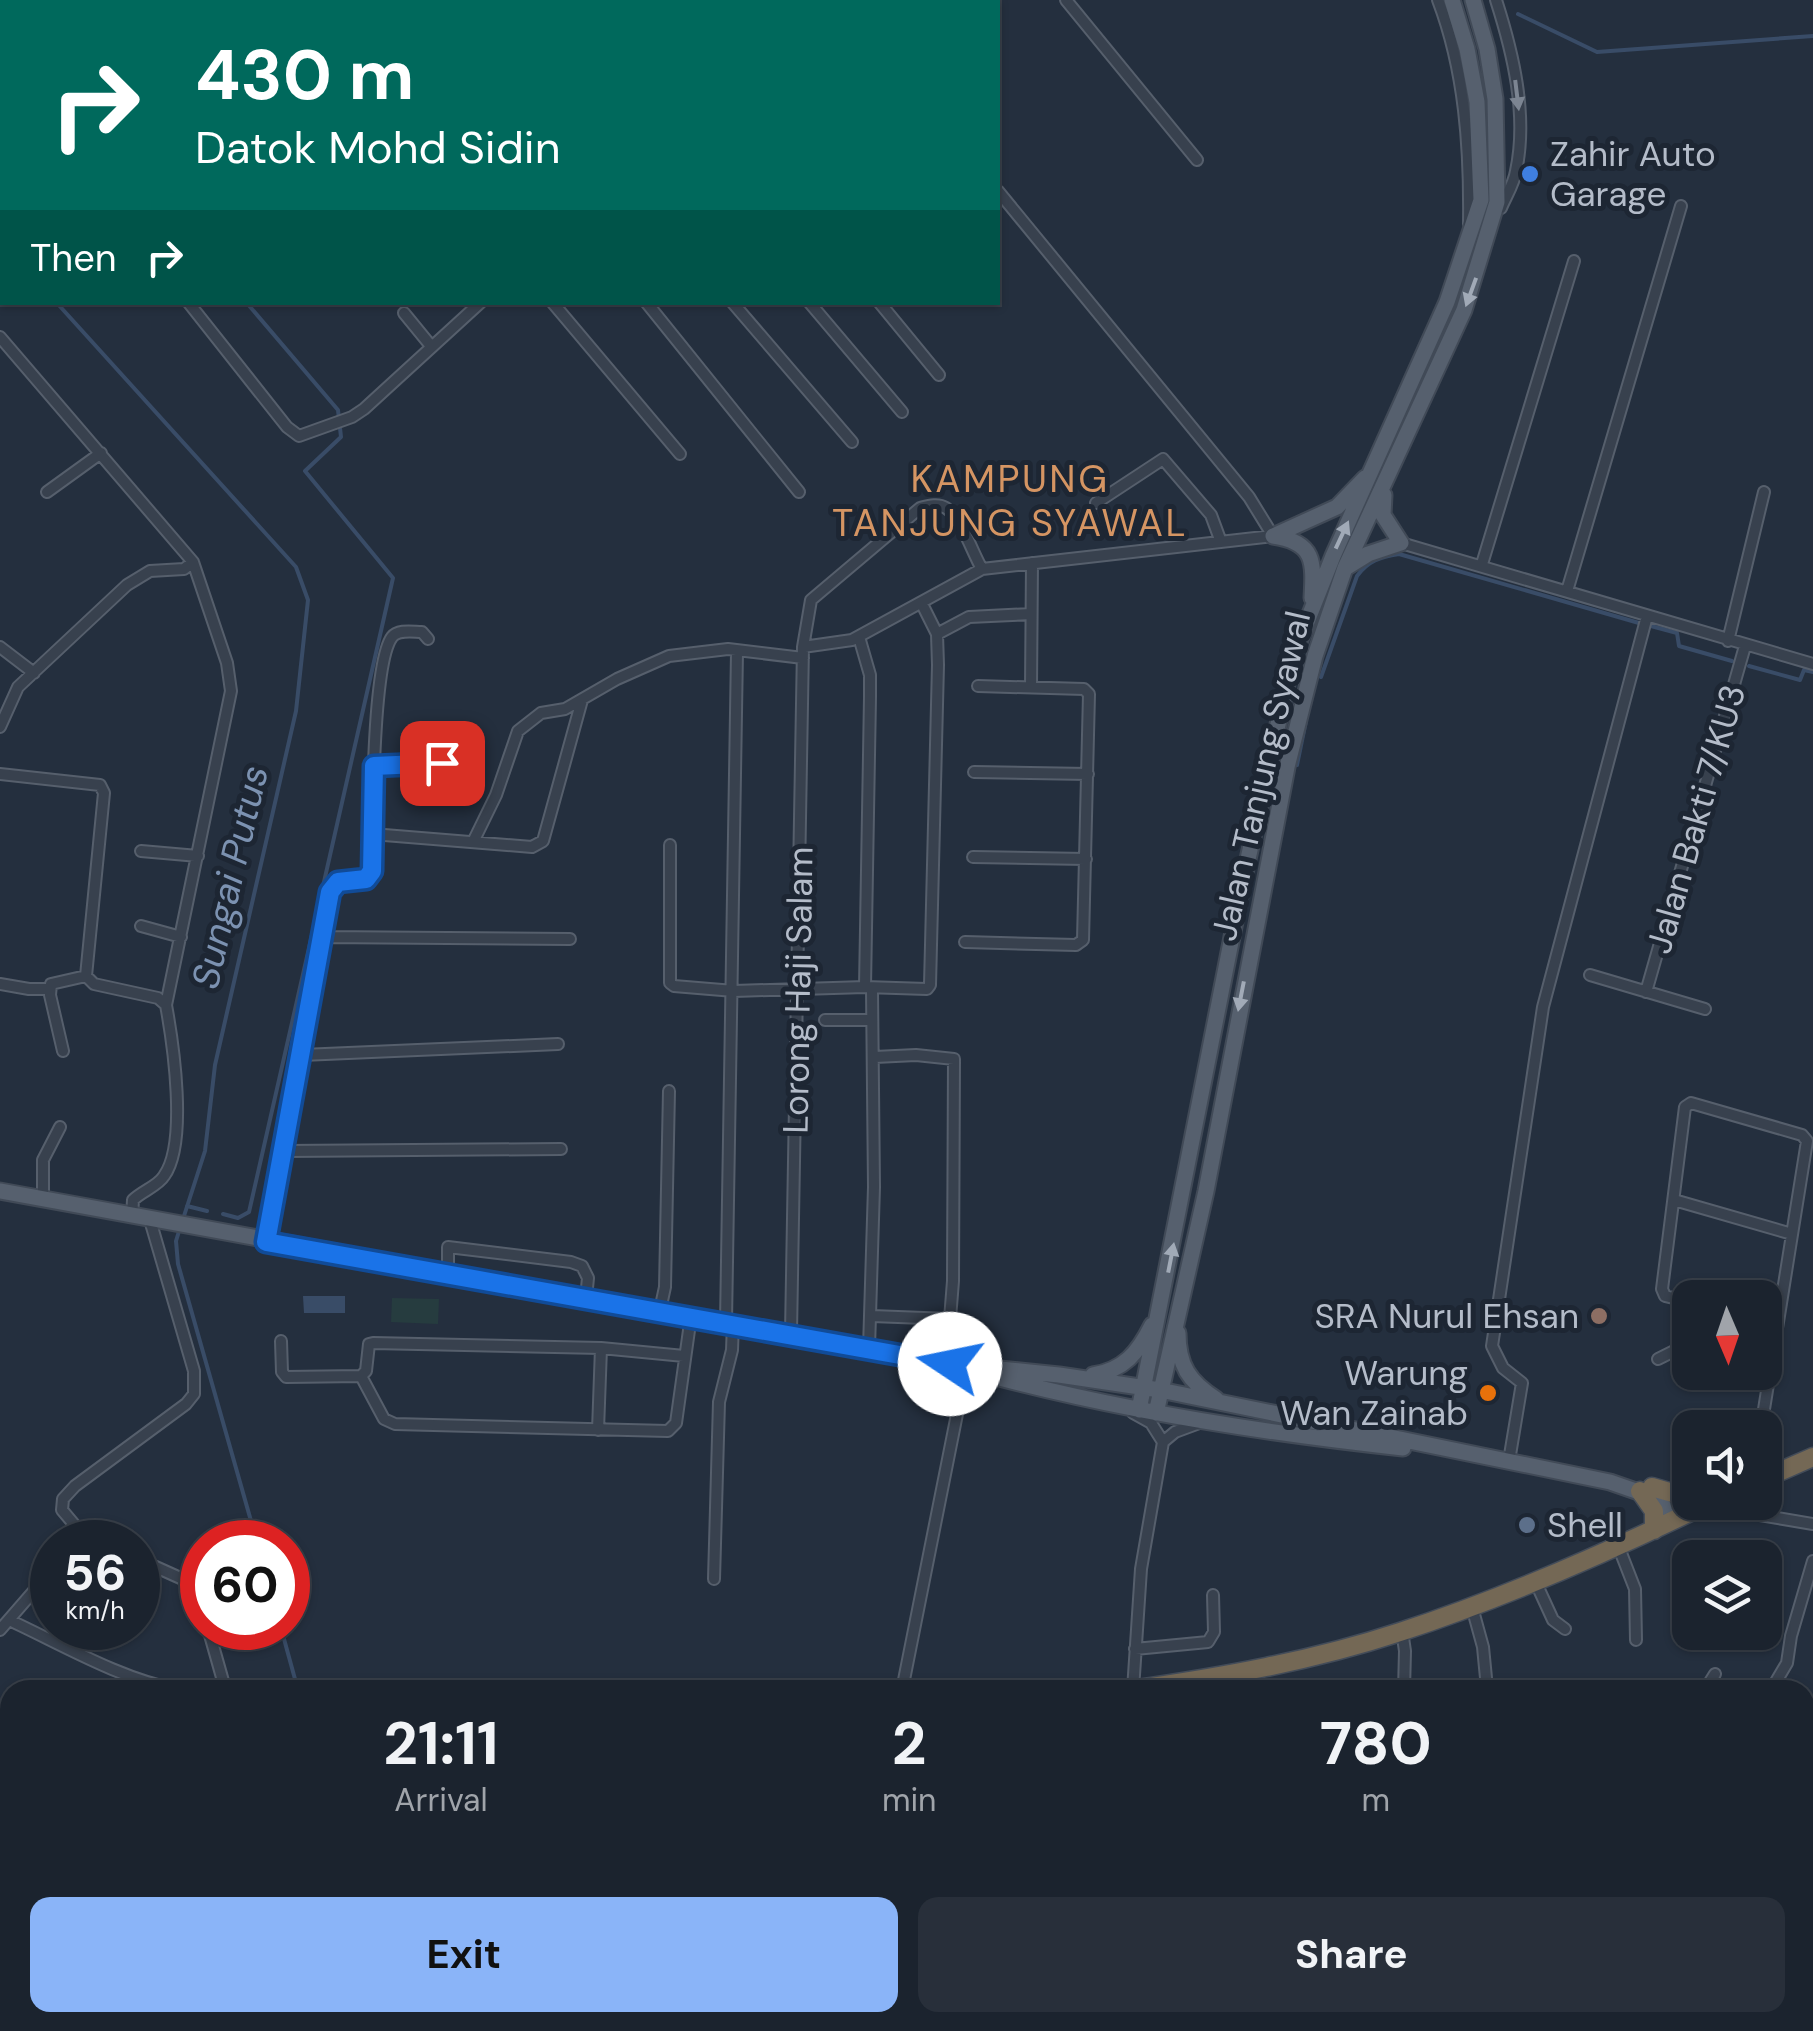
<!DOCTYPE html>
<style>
body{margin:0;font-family:"DM Sans",sans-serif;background:#282f3a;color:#f1f3f6;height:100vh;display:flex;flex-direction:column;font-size:38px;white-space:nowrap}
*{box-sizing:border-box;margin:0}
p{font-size:32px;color:#a0a4aa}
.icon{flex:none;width:55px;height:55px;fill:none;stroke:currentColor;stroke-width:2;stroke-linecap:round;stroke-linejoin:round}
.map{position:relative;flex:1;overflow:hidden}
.side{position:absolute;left:0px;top:1680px;width:1815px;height:352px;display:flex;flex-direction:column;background:#1b232e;border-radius:30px 30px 0 0;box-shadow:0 2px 8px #0004,0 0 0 2px #39404a}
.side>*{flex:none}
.top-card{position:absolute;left:0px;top:0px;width:1000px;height:305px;box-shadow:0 2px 8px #0004,0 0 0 2px #39404a;background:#00695c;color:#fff;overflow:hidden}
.needle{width:65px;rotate:178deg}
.controls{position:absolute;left:1672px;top:1280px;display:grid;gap:20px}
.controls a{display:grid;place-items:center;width:110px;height:110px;border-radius:20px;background:#1b232e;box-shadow:0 2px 8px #0004,0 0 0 2px #39404a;font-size:50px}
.speed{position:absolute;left:30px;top:1520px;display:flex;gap:20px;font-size:50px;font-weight:700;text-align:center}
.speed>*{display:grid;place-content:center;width:130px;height:130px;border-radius:50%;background:#1b232e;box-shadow:0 2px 8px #0004,0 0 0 2px #39404a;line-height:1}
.speed small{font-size:25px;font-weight:400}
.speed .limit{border:15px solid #d22;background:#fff;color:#111}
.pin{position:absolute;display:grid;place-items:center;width:85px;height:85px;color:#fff;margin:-42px;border-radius:20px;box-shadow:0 5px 15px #0006}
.me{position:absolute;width:110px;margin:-55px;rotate:281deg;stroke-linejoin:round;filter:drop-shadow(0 0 8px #0008)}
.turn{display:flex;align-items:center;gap:35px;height:210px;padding:0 30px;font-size:45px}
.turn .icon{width:130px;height:130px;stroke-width:2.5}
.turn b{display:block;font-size:70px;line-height:85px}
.then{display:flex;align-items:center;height:95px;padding:0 30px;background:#0003;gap:20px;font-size:38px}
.eta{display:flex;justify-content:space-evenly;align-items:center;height:170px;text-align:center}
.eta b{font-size:60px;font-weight:700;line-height:70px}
.primary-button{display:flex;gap:20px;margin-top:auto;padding:20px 30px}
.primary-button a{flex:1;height:115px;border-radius:20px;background:#8ab4f8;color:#111;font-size:40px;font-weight:700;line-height:115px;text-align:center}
.primary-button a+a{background:#282f3a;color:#f1f3f6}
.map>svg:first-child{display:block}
</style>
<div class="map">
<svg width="1813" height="2031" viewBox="0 0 1813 2031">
<rect width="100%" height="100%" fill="#242f3e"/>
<path fill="#263c3f" d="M392 1298 439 1299 438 1324 391 1322Z"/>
<path fill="#394c67" d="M0 0H79L2 2 0 120Z
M303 1296H345V1313H304Z"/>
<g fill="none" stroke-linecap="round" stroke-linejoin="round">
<path stroke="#394c67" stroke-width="4" d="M305 2 308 0
M1518 14 1597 52 1813 36
M0 229 2 232
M56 302 296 567 308 600 296 711 215 1065 205 1151 183 1219
M1651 626 1677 633 1679 646 1732 661
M1749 666 1800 680 1804 670 1813 672
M1321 677 1357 576C1368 561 1380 557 1399 554L1639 623
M1297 765 1306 721
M187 1206 207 1211
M223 1214 238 1218 249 1212 393 578 305 471 341 437 338 410 246 302
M180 1228 176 1241 178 1264 257 1542
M281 1628 298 1690
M365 2031 374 2022"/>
<g stroke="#565f6c" stroke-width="14">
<path id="street" d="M504 0 508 2
M648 0 650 2
M849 0 851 2
M1066 0 1197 160
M1438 0C1465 71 1470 148 1469 224
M1496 0C1513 53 1528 115 1516 171 1514 184 1506 196 1501 208
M477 2 480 0
M866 2 870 0
M0 295 2 293
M188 302 287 427 299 436 352 417 364 409 481 302
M552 302 680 454
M646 302 799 492
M732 302 852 442
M809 302 902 412
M879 302 939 375
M404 313 431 346
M0 337 193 562 227 663 231 691 166 1005C173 1043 188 1143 164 1176 158 1186 142 1191 133 1200L132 1217
M47 492 101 453
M1096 503 1163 459 1211 515 1221 542
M1401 543 1813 664
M1482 564 1574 261
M1567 591 1681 206
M937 634 969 617 1031 614
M859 637 870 675V697L865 987
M1728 641 1764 492
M0 647 34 673
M803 647 852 640 982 569 1273 536 1249 497 998 191
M1031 687 1032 563
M0 727 18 687 127 585 150 571 184 569 193 562
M374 766 441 763 445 777
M974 772 1088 774
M0 774 100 785 104 793 86 976 94 984 158 998 166 1005
M372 834 532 847 543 841 582 700
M474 840 496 795 518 731 541 713 565 709 617 679 669 656 728 649 803 658
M670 845V983L674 986 734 991 865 987 927 989 930 985 938 665 937 634 922 604
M141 851 198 856
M973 857 1086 859
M141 926 181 937
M323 937 570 939
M965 942 1076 945 1083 940 1089 694 1084 689 978 686
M1590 975 1705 1009
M0 984 29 989H50
M1646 992 1745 646
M825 1020H871
M63 1051 50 995 51 984 86 976
M302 1055 558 1044
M875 1057 916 1055 954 1059 953 1281 950 1319 953 1348 950 1364
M285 1151 561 1149
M43 1200V1160L60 1127
M1674 1200 1792 1234
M266 1241 331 892 338 882 366 879 373 871C372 831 372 664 392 637 398 629 413 632 422 632L428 639
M448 1273V1247L571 1262 582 1266 588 1278 586 1298
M1690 1302 1665 1296 1662 1289 1685 1107 1691 1103 1802 1135 1807 1141 1761 1428
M660 1310 665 1287 669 1091
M872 1316 950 1319
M726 1322 737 652
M791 1333 803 647 811 600 920 508C928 506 938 503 946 508 962 519 972 552 982 569
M281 1341 282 1372 286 1377 361 1376 366 1371 369 1344 373 1343 601 1348 684 1356
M869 1348 874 1187 872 990
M1658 1359 1690 1343
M361 1376 384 1419 395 1424 668 1431 676 1423 691 1316
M1133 1413 1151 1423 1163 1442
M598 1430 601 1348
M1163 1442 1175 1432 1202 1422
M1509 1461 1522 1383 1503 1368 1492 1346 1543 1007 1647 616
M1737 1502 1748 1513 1813 1524
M99 1542 83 1535 62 1510 63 1499 75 1486 186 1404 194 1394V1371L150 1220
M1619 1548 1635 1589 1636 1640
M138 1559 187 1581 202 1608
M714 1579 719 1402 732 1350 733 1323
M1536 1583 1553 1620 1565 1629
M1472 1607 1483 1647 1486 1678
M9 1620C63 1645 120 1679 178 1690
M208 1628 223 1681 220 1690
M0 1630 52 1570
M1402 1631 1405 1651 1404 1690
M1135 1649 1208 1642 1214 1632 1213 1595
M902 1690 966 1369
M1133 1690 1141 1569 1163 1442
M1705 1690 1715 1674
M1771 1690 1787 1663 1791 1636 1813 1561
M0 1723 10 1727
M0 1806 10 1810
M0 1919 10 1923
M1805 1944V1959
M248 2022 259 2028
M882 2022 887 2031
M1330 2022V2031
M175 2031 181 2022
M655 2031H666
M906 2031 919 2022
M1465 2031 1466 2022
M1700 2031 1702 2022
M1792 2031 1794 2022
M1809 2031 1813 2006"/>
</g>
<g stroke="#414a57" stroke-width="19">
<path id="primary" d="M1273 536 1337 507 1365 478
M1273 536C1315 542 1314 562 1312 598
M1347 567 1368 554 1401 543 1383 515 1384 495
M0 1191 950 1364 1059 1375 1160 1390 1610 1482 1653 1497 1677 1519
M1178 1333C1178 1365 1189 1382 1216 1399
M1093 1375C1124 1370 1138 1353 1152 1325
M992 1376C1127 1412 1264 1433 1403 1448
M1139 1410 1242 886 1293 657 1333 556 1447 302 1481 200 1477 102 1467 49 1452 0
M1156 1413 1206 1191 1287 767 1315 656 1345 568 1464 310 1497 202 1495 99 1487 49 1473 0"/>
</g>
<g stroke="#434c59" stroke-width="21">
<path id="highway" d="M1765 1478 1813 1457
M1652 1487 1690 1498
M1640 1491 1654 1511V1530
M1130 1690C1221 1677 1312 1661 1400 1632 1507 1597 1609 1552 1711 1502
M0 1750 10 1753
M0 1770 10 1775
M1805 1842H1813
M1805 1859H1813
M306 2031 316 2022
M440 2031 452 2022"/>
</g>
<use href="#street" stroke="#38414e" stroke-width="10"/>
<use href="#primary" stroke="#56606e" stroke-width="15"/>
<use href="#highway" stroke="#746855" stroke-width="18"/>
</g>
<defs><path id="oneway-solid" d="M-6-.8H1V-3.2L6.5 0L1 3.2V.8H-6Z" transform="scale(2.5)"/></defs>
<use fill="#7c8592" href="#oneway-solid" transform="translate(1517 95) rotate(83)"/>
<g fill="#a1aab7">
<use href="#oneway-solid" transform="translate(1471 292) rotate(110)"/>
<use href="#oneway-solid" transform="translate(1342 535) rotate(-65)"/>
<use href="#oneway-solid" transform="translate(1241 996) rotate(101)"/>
<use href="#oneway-solid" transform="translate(1171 1258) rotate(-79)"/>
</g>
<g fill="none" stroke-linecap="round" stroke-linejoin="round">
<g stroke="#114b97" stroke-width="25">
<path id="route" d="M442 763 374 766 372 871 366 879 338 882 330 892 266 1242 950 1364"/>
</g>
<use href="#route" stroke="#1a73e8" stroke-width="18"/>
</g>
<circle fill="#3f7fe0" stroke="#1d2633" stroke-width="4" cx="1530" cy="174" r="10"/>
<circle fill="#8d6e63" stroke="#1d2633" stroke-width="4" cx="1599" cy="1316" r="10"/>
<circle fill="#e8710a" stroke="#1d2633" stroke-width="4" cx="1488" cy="1393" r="10"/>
<circle fill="#5c6f8a" stroke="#1d2633" stroke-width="4" cx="1527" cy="1525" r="10"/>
<g text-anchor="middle" stroke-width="10" stroke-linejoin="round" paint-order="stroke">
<g font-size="35" fill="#b4bcc9" stroke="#1d2633" text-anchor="start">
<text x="1550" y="166">Zahir Auto<tspan x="1550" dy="40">Garage</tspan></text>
<text x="1579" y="1328" text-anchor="end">SRA Nurul Ehsan</text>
<text x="1468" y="1385" text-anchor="end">Warung<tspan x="1468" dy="40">Wan Zainab</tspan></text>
<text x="1547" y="1537">Shell</text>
</g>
<g font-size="35" fill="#b4bcc9" stroke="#1d2633">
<text transform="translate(1261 776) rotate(-77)" y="12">Jalan Tanjung Syawal</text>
<text transform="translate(1696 819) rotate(-74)" y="12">Jalan Bakti 7/KU3</text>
<text transform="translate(798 990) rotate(-89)" y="12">Lorong Haji Salam</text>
</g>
<g font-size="38" letter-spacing="2.5" fill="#d59563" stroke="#1d2633">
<text x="1010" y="492">KAMPUNG<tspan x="1010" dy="44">TANJUNG SYAWAL</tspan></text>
</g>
<g font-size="38" font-style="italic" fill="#7c92b1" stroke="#1d2633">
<text transform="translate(230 877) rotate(-77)" y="13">Sungai Putus</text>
</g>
</g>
</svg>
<div class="controls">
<a><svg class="needle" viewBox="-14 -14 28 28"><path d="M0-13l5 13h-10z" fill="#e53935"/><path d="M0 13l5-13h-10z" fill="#a0a4aa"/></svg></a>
<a><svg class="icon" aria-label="sound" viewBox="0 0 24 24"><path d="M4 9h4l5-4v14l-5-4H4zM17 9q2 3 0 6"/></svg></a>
<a><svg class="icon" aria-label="layers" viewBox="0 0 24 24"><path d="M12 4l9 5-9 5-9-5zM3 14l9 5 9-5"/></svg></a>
</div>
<div class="speed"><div>56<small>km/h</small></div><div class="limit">60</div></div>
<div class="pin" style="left:442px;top:763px;background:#d93025"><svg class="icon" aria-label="arrive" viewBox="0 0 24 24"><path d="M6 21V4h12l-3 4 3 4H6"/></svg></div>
<svg class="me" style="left:950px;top:1364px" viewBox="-20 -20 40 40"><circle r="19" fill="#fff"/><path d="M0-13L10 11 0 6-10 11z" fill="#1a73e8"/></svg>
<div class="top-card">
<div class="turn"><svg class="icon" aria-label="right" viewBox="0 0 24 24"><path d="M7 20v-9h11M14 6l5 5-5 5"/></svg><div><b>430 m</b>Datok Mohd Sidin</div></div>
<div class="then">Then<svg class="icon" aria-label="right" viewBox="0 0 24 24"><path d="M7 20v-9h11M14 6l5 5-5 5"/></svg></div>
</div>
<section class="side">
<div class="eta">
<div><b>21:11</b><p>Arrival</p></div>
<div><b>2</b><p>min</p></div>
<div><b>780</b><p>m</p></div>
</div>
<div class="primary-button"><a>Exit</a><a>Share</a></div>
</section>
</div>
